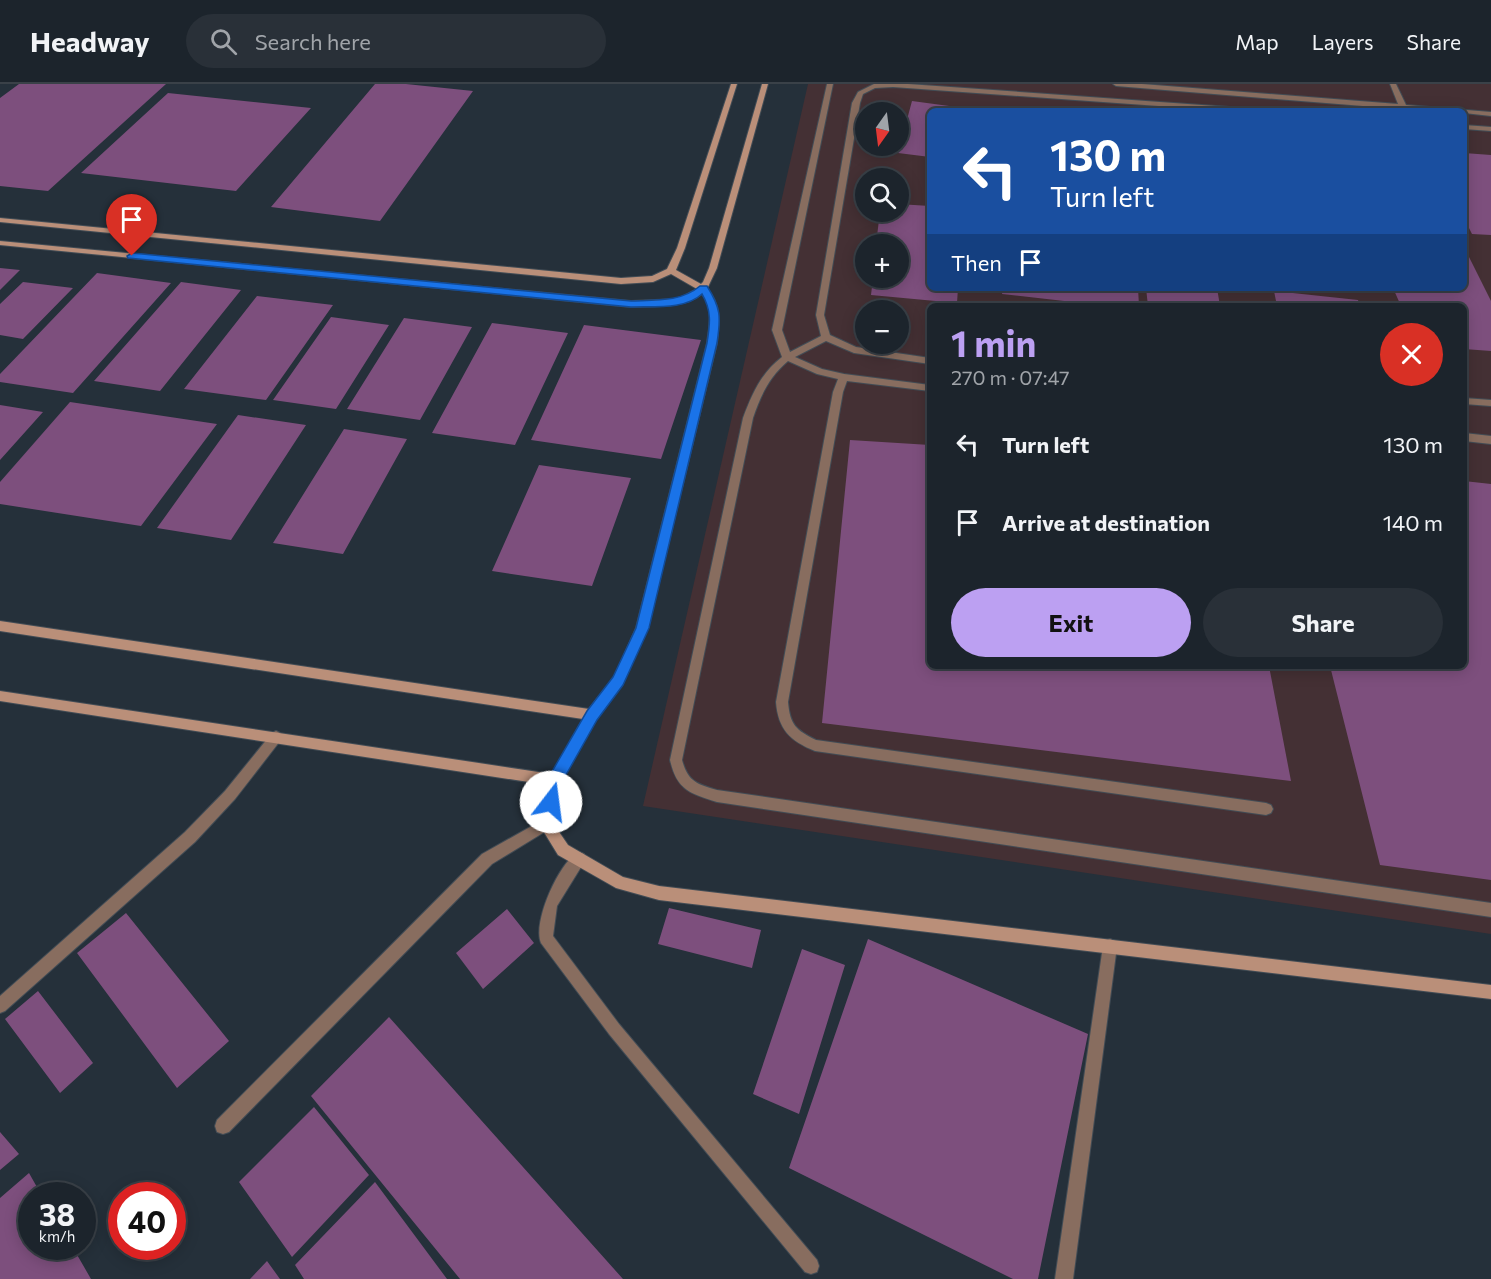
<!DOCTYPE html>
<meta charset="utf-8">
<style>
body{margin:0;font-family:Commissioner,sans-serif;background:#293038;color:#f1f3f6;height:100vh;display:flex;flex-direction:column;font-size:22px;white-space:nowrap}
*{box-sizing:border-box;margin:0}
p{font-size:20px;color:#a0a4a9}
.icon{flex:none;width:33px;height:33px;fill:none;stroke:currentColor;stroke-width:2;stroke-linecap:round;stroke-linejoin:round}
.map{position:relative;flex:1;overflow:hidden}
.sheet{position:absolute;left:927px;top:219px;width:540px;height:366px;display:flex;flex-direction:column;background:#1c242c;border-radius:9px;box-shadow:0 3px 15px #0003,0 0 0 2px #3a4148}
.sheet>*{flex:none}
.top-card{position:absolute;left:927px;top:24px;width:540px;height:183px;border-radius:9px;box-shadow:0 3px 15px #0003,0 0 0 2px #3a4148;background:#1a4fa0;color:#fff;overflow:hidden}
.needle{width:39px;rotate:194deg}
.controls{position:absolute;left:855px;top:18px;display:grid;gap:12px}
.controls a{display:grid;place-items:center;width:54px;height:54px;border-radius:50%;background:#1c242c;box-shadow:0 3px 15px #0003,0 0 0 2px #3a4148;font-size:30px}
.speed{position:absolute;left:18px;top:1098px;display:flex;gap:12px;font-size:30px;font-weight:700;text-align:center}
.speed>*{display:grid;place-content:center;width:78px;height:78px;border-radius:50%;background:#1c242c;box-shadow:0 3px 15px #0003,0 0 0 2px #3a4148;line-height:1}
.speed small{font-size:15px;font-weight:400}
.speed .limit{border:9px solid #d22;background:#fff;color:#111}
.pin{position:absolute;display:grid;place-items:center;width:51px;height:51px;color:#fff;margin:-62px -26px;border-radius:50% 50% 50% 0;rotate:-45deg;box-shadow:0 0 6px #0007}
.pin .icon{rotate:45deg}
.me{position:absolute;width:66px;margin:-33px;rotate:15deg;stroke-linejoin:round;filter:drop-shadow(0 0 4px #0008)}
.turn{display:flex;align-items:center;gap:21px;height:126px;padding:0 24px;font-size:27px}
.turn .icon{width:78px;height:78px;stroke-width:2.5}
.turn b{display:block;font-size:42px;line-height:51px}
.then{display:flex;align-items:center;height:57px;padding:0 24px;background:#0003;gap:12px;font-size:22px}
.round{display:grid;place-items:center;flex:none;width:63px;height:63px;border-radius:32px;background:#293038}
.headline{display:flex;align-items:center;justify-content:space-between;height:102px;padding:0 24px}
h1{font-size:36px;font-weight:700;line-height:45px;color:#bca0f2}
.cta{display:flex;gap:12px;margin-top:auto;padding:12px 24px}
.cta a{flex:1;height:69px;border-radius:36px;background:#bca0f2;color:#111;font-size:24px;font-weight:700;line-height:69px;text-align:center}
.cta a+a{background:#293038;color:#f1f3f6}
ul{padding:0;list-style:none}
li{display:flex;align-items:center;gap:18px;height:78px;padding:0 24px}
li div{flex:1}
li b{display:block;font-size:22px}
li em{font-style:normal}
header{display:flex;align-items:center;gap:36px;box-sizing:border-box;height:84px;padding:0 30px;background:#1c242c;border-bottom:2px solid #3a4148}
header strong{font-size:28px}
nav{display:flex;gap:33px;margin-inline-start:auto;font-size:21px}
.search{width:420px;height:54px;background:#293038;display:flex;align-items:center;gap:15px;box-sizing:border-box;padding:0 21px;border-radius:33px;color:#a0a4a9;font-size:22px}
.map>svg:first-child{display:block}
</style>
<header>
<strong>Headway</strong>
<div class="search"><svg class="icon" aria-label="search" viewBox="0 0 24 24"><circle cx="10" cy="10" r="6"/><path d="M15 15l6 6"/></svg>Search here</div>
<nav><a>Map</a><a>Layers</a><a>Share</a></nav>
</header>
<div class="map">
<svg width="1491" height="1195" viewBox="0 0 1491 1195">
<rect width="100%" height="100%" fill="#25303a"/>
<path fill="#443034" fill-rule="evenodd" d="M808 0H1491V850L643 722ZM930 27H1464V204H930ZM866 28H898V62H866ZM866 94H898V128H866ZM866 160H898V194H866ZM930 222H1464V582H930ZM866 226H898V260H866Z"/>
<path fill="#7d4f7d" d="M19 0H166L48 107 0 102V14Z
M375 0H406L473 7 380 137 271 123Z
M168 9 311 24 236 107 81 89Z
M912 17 979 26V27H930V73L898 69Z
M1464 69 1491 71V151L1472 150 1464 134Z
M898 120 930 122V204H958L957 219 871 211 873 194H898V160H876L880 128H898Z
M1464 170 1468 171 1491 217V267L1464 265V222H1401L1393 204H1464Z
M0 184 20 186 0 206Z
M97 189 171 199 73 309 0 298V290Z
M23 198 73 204 23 255 0 251V220Z
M181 198 241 206 160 307 94 297Z
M1003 204H1138L1139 222H1108L1002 210Z
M1146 204H1217L1220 222H1148Z
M1274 207 1358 216 1360 222H1277Z
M257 212 333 221 266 316 184 305Z
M331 233 389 241 336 325 273 316Z
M404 234 472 243 420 336 347 325Z
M492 239 568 249 515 361 432 349Z
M584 241 701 256 661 375 531 356Z
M70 318 217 340 141 442 0 420V398Z
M0 321 43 328 0 376Z
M238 331 306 341 231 456 157 444Z
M344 345 407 355 343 470 273 459Z
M850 356 930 361V582H1269L1291 697 822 639Z
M539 381 631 394 592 502 492 487Z
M1464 397 1491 400V796L1380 781 1330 582H1464Z
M669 824 761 846 752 884 658 860Z
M507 825 534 859 483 905 456 869Z
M126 829 229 957 177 1004 77 869Z
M868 855 1088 950 1038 1195H1013L789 1084Z
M802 865 845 881 799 1030 753 1010Z
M38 907 93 979 60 1009 5 935Z
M389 933 623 1195H460L311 1012Z
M314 1023 369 1091 292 1173 239 1098Z
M0 1048 19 1070 0 1086Z
M29 1089 42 1112H32V1162H72L91 1195H0V1114Z
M375 1098 447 1195H304L295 1181Z
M267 1177 280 1195H250Z"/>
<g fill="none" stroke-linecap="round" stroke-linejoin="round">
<g stroke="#424c55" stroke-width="2">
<path id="lane" d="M827 0H833L782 246 790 268 821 252 816 231 852 19 858 8 874 0H908L1258 25 1262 27H1228L893 3 875 4 863 10 860 19 824 231 830 251 856 263 930 274V280L854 269 826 257 795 273 822 285 844 290 930 301V307L847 297 843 308 788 618C790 641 796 646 816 656L1266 719 1271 721 1273 725 1271 729 1266 731 815 667C790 657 778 645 776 618L833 308 838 295 817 290 788 277C769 293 761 311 753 334L682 676C688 698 697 700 717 706L1491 819V833L717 718C689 709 677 706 670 676L743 334C752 310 761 289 782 273L772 246Z
M1113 0H1142L1398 20 1390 0H1396L1406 21 1491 28V32L1464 29V27L1408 25 1409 27H1401L1400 25 1116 2Z
M1464 41 1491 43V47L1464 45Z
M1464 314 1491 316V322L1464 320Z
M1464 349 1491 352V360L1464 357Z
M579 768 584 770 586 775 557 822 553 852 619 940 817 1176 819 1182 817 1188 811 1190 805 1188 609 950 541 859C532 838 560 776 579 768Z
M1110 855 1115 857 1117 862 1073 1195H1055L1103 862 1105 857Z"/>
</g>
<g stroke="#424c55" stroke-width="2">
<path id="street" d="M276 647 280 649 282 653 280 657 235 715 195 758 5 927 0 929V912L185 748 225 707 272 649Z
M546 734 551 736 553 740 551 744 492 780 229 1048 223 1050 217 1048 215 1042 217 1036 482 770Z"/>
</g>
<g stroke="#424c55" stroke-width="2">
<path id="secondary" d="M731 0H737L685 164 676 186 701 200 703 198 709 184 762 0H768L717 184 707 205C722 221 719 239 717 259L648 544 622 601 596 635 561 697 553 739 568 761 623 793 659 802 1491 901V915L659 816 616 804 558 771 539 740 548 701 0 617V607L552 690 583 635 0 547V537L589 625 614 594 636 544 707 259C709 243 714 223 702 210 683 225 655 222 631 223L0 161V157L631 217 678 215 697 205 671 190 653 198 621 200 0 138V134L621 194 652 192 667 185 677 164Z"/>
</g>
<use href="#lane" fill="#886d5f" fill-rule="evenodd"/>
<use href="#street" fill="#886d5f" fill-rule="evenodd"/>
<use href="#secondary" fill="#ba8f79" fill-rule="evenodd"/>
</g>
<path fill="#1a73e8" stroke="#114b97" stroke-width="1.5" d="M132 169 631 217C656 216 681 218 700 202H707C721 224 721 233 717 259L649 544 623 601 597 636 562 698 556 723 551 725 545 723 543 718 550 691 587 627 613 593 636 544 707 259C710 240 712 227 702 210 685 226 653 222 631 223L128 174 127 172Z"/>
</svg>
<div class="controls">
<a><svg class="needle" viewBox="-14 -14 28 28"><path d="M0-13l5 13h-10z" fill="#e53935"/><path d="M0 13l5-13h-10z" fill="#a0a4a9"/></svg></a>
<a><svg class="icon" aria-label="search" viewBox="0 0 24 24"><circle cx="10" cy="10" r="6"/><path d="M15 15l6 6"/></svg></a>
<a>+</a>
<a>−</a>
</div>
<div class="speed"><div>38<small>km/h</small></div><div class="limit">40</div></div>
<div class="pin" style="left:132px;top:172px;background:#d93025"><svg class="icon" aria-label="arrive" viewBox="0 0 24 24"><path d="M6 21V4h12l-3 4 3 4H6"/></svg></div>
<svg class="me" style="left:551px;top:718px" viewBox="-20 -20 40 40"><circle r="19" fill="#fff"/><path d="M0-13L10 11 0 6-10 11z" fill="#1a73e8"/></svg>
<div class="top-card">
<div class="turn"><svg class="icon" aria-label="left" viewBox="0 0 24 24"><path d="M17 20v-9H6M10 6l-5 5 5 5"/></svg><div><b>130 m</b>Turn left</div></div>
<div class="then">Then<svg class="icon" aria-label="arrive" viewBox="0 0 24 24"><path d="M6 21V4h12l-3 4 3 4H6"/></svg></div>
</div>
<section class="sheet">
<div class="headline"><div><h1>1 min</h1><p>270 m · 07:47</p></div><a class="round" style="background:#d93025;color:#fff"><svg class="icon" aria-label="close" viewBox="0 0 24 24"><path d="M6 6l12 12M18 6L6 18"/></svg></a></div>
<ul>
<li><svg class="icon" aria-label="left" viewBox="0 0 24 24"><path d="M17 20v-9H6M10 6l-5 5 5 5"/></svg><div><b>Turn left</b></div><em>130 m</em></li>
<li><svg class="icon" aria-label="arrive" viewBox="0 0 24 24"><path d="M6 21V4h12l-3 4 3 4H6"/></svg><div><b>Arrive at destination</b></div><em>140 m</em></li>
</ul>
<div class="cta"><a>Exit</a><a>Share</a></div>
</section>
</div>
